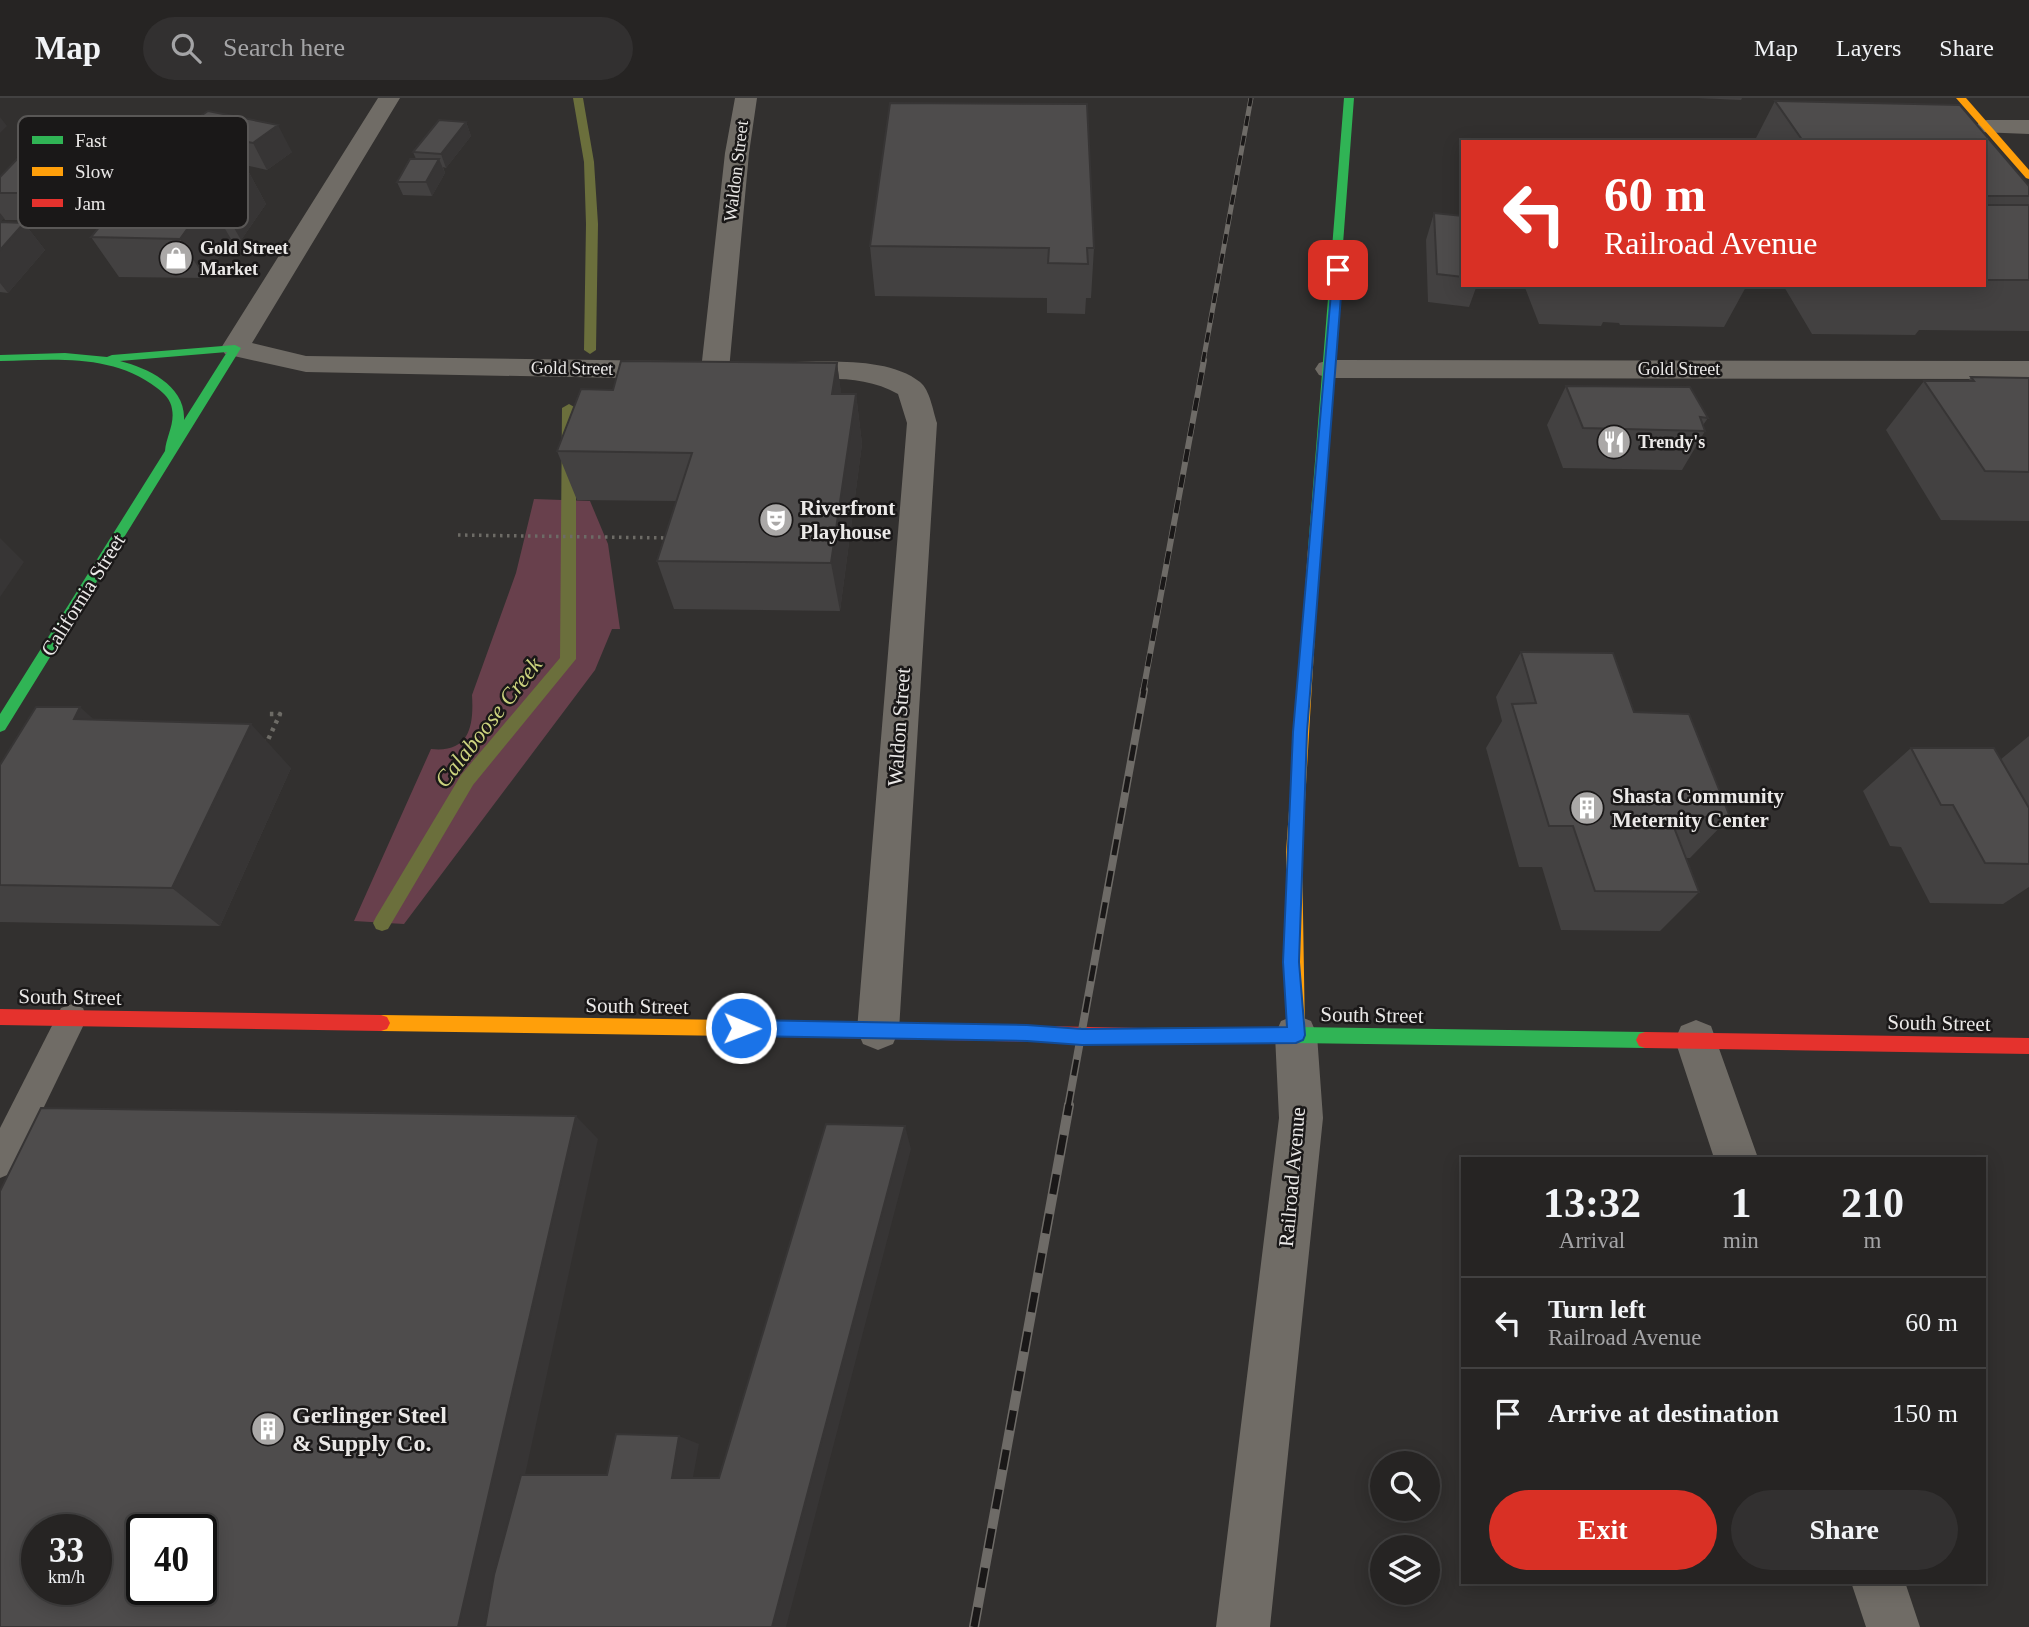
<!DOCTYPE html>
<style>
body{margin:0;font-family:"Times New Roman",serif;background:#323030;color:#f1f3f6;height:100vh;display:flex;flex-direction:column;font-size:26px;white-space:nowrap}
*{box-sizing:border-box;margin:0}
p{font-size:23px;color:#a4a4a6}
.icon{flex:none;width:38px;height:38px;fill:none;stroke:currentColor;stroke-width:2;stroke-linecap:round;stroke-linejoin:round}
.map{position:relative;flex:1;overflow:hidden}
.panel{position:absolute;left:1461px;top:1059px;width:525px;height:427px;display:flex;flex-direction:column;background:#262423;border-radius:0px;box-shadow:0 4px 18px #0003,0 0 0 2px #424141}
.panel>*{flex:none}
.hud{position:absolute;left:1461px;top:42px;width:525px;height:147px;border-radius:0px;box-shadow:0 4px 18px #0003,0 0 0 2px #424141;background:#d93025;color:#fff;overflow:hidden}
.tools{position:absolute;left:1370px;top:1353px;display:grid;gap:14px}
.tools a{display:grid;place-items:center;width:70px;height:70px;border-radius:50%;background:#262423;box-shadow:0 4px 18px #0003,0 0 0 2px #424141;font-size:35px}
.speed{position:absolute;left:21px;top:1416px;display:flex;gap:14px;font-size:35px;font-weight:700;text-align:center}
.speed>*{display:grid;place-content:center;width:91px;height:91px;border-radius:50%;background:#262423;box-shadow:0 4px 18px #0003,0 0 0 2px #424141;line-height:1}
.speed small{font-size:18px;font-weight:400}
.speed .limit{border:4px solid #111;border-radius:10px;background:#fff;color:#111}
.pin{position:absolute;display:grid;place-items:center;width:60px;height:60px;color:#fff;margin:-30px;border-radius:14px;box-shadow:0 4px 10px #0006}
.me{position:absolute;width:77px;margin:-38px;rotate:91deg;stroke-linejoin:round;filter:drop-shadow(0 0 5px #0008)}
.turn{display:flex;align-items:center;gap:24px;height:147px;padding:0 28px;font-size:32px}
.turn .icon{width:91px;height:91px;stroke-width:2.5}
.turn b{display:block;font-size:49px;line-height:60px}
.eta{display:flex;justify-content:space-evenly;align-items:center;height:119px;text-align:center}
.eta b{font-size:42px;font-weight:600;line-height:49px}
.primary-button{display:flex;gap:14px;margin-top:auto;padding:14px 28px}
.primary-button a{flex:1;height:80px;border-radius:42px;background:#d93025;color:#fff;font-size:28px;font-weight:600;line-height:80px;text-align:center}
.primary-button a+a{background:#323030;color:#f1f3f6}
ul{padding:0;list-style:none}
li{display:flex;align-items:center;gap:21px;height:91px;padding:0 28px;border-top:2px solid #424141}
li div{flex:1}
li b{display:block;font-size:26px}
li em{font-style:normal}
header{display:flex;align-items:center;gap:42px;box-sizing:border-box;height:98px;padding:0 35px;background:#262423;border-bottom:2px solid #424141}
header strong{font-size:33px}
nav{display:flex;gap:38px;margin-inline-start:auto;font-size:24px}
.search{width:490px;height:63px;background:#323030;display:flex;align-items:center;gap:18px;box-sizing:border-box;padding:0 24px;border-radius:38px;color:#a4a4a6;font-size:26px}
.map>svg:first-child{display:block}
</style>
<header>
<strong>Map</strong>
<div class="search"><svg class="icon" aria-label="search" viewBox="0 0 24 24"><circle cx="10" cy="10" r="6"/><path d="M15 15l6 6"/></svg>Search here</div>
<nav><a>Map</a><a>Layers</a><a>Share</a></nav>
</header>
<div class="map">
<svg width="2029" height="1529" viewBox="0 0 2029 1529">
<rect width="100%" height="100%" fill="#32302f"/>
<path fill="#68404c" d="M534 401 590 403 608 446 620 531H612L595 572 404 826 354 823 431 651C469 655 474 629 472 597L516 475Z"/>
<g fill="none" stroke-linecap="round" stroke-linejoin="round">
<path fill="#6b6f3c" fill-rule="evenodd" d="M573 0H583L594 64 598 126 596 252 590 256 584 252 586 126 584 64Z
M569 306 576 310V561L473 687 388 831 382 833 376 831 373 825 376 819 461 677 560 560 562 310Z"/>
<path stroke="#6d6b66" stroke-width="3.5" stroke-dasharray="2.5 4.5" stroke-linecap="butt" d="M458 437 670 440"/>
<path stroke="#6d6b66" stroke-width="4.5" stroke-dasharray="3.5 5" stroke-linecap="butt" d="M262 644H267L280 616H266"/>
<path fill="#706c66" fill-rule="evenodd" d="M72 906 83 910 87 920 12 1075 0 1080V1030L61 910Z"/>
<path fill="#706c66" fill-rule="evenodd" d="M378 0H400L252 245 306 258 673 263 683 266 687 272 683 278 673 281 306 274 225 256 221 250Z
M735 0H757L749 55 729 272 725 278 715 281 705 278 701 272 725 55Z
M1987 22H2029V36L1979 34 1976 29 1979 24Z
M1329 262 2029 263V281L1329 280 1319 277 1315 271 1319 265Z
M785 264C824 264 888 258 920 284 930 292 933 313 937 325L899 932 893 946 878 952 863 946 857 932 907 325 898 296C863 276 824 281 785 282L775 279 771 273 775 267Z
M1296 917 1311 923 1317 937 1323 1020 1270 1529H1216L1279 1020 1275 937 1281 923Z
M1696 922 1711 928 1758 1060H1714L1675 942 1681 928Z
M1851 1484H1905L1920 1529H1866Z"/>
<path fill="#30b455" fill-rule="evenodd" d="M1344 0H1354L1320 451 1314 456 1308 451Z
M235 247 241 250 5 632 0 634V616L165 353C166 339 175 326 172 311 171 302 164 295 157 290 112 255 53 262 0 263V257L65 255 107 259 112 257ZM227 254 184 322C186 288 148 270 120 263Z
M1296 929 1645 934 1651 936 1654 942 1651 948 1645 950 1296 945 1141 946 1135 944 1132 938 1135 932 1141 930Z"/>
<path fill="#ff9f0a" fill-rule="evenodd" d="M1956 0H1966L2029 72V81L2026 80Z
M1314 446 1320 451 1302 754 1305 937 1302 943 1296 945 1290 943 1287 937 1286 754 1308 451Z
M381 917 732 922 738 924 741 930 738 936 732 938 381 933 375 931 372 925 375 919Z"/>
<path fill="#e5322d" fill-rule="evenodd" d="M0 911 381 917 387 919 390 925 387 931 381 933 0 927Z
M732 922 1141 930 1147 932 1150 938 1147 944 1141 946 732 938 726 936 723 930 726 924Z
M1645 934 2029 940V956L1645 950 1639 948 1636 942 1639 936Z"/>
<g stroke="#6e6b67" stroke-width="5">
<path id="rail-far3" d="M1203 264 1251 0"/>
</g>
<g stroke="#6e6b67" stroke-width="6">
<path id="rail-far2" d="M1143 594 1204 262"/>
</g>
<g stroke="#6e6b67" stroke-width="8">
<path id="rail-far1" d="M1068 1009 1144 592"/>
</g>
<g stroke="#6e6b67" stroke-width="10">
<path id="rail" d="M974 1529 1069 1007"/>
</g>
<use href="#rail-far3" stroke="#1a1818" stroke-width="3.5" stroke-dasharray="10" stroke-linecap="butt"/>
<use href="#rail-far2" stroke="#1a1818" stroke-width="4.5" stroke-dasharray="13" stroke-linecap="butt"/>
<use href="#rail-far1" stroke="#1a1818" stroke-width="5" stroke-dasharray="16" stroke-linecap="butt"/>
<use href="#rail" stroke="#1a1818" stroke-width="7" stroke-dasharray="20" stroke-linecap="butt"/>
</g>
<path fill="#434141" d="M1697 0H1742L1741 2Z
M1775 3 1960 7 2029 88V233L1919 232 1915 237 1812 236 1783 187H1984V44H1756L1755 42Z
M208 13 292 54 267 72 245 67 266 106 241 142 231 141 205 180 119 179 91 139 240 66 198 58 182 31Z
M466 24 471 38 446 70 443 69 445 75 432 98 403 97 397 84 416 61 413 54Z
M21 57 100 86 83 104H63L46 122H5L4 120 0 124 24 125 45 152 8 195 0 194V79Z
M1434 115 1463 118V187H1477L1469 209 1428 204 1426 142Z
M870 148 1094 150 1091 200H1086L1085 216 1047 215V200L875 198Z
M1524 187H1747L1724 229 1620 227 1619 225 1603 224 1601 228 1539 226Z
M837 265 841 296H856L862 346 840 513 674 511 657 463 676 403 577 402 557 353 613 292Z
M1971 279 2029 280V423L1941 422 1886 332 1924 283H1968Z
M1566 288 1708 320 1703 327 1705 333 1682 372 1563 370 1547 327Z
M1521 554 1634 614 1730 719 1690 760H1686L1699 794 1660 833 1561 832 1542 769H1519L1486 650 1502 623 1496 599Z
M94 621 291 670 220 828 0 824V787Z
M2029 638V789L2003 806 1930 805 1901 749 1890 748 1863 693 1911 650 2000 662Z"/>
<path fill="#373535" d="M0 19 7 28 0 35Z
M466 24 471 38 446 70 441 56Z
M278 27 292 54 267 72 253 45Z
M82 59 100 86 83 104 64 77Z
M439 61 445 75 432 98 426 84Z
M245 67 266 106 241 142 218 102Z
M44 77 63 104 46 122 27 95Z
M208 102 231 141 205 180 180 141Z
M0 115 4 120 0 125Z
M24 125 45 152 8 195 0 185V152Z
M837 265 844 315 832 296Z
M856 296 862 346 840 513 831 465Z
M0 440 24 464 0 499Z
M80 609 129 653 74 621Z
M251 626 291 670 220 828 172 790Z
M576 1018 598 1041 492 1529H458Z
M905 1028 911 1051 786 1529H772Z
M679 1338 699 1346 692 1385 672 1380Z"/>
<path fill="#4e4c4c" stroke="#373535" stroke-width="2" fill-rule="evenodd" d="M1775 3 1960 7 2029 88V98H1984V44L1803 43Z
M890 5 1087 6 1094 150H1087L1088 166 1048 165 1049 150 870 148Z
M208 13 278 27 253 45 182 31Z
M439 22 466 24 441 56 413 54Z
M21 57 82 59 64 77H44L27 95H0V79Z
M410 61H439L426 84H397Z
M151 66 245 67 218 102H208L180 141 91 139Z
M1984 107H2029V182H1984Z
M1434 115 1463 118V179L1437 176Z
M0 124 24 125 0 152Z
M621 263 837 265 832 296H856L831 465 657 463 692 355 557 353 581 291 613 292Z
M1971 279 2029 280V374L1985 373 1924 283H1974Z
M1566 288 1690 289 1708 320 1700 319 1705 333 1583 330Z
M1521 554 1613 555 1634 614 1689 616 1730 719H1670L1699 794 1595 793 1573 728H1549L1512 606 1536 605Z
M36 609H80L74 621 251 626 172 790 0 787V667Z
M1911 650H1994L2029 710V766L1985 765 1953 707H1941Z
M41 1010 576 1018 458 1529H0V1093ZM37 1432H96V1491H37ZM142 1432H201V1491H142Z
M826 1026 905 1028 772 1529H485L494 1477 521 1377H607L616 1336 679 1338 672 1380H719Z"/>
<path fill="#1a73e8" stroke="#114b97" stroke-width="2" d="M1338 168 1343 172 1307 634 1299 864 1305 937 1303 942 1296 945 1082 947 1027 943 741 938 734 936 732 930 734 924 741 922 1027 927 1082 931 1287 929 1283 864 1293 634 1333 172Z"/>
<defs>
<g id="shop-disc" transform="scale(1.75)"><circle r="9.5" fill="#aaa8a7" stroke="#1a1818"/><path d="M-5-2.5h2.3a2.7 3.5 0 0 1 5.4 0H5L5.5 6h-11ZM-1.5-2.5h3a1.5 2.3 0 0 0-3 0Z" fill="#fff"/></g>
<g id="restaurant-disc" transform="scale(1.75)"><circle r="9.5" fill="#aaa8a7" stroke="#1a1818"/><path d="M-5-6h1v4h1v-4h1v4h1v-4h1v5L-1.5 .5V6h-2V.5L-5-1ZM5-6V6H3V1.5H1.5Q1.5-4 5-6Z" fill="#fff"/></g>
<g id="theatre-disc" transform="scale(1.75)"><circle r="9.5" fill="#aaa8a7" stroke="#1a1818"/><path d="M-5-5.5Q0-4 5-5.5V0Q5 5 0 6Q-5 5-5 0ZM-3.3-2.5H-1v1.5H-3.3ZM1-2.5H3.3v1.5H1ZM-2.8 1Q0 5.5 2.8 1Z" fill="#fff"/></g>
<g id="building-disc" transform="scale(1.75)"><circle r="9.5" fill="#aaa8a7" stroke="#1a1818"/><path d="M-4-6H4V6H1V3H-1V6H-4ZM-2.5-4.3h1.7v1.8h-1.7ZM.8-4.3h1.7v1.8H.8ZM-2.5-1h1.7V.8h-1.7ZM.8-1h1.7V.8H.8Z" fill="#fff"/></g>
</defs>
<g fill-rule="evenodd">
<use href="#shop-disc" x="176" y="160"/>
<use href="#restaurant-disc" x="1614" y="344"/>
<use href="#theatre-disc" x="776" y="422"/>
<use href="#building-disc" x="1587" y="710"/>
<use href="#building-disc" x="268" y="1331"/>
</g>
<g text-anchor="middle" stroke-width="5" stroke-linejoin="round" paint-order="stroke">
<g font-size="18" fill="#ebe9e8" stroke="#1a1818">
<text transform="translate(736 73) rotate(-83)" y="6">Waldon Street</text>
<text transform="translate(572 270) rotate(1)" y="6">Gold Street</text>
<text x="1679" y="277">Gold Street</text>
</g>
<g font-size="18" font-weight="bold" fill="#ebe9e8" stroke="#1a1818" text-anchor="start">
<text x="200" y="156">Gold Street<tspan x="200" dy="21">Market</tspan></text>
<text x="1638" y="350">Trendy's</text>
</g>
<g font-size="21" font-weight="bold" fill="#ebe9e8" stroke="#1a1818" text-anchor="start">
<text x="800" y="417">Riverfront<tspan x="800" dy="24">Playhouse</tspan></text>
<text x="1612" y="705">Shasta Community<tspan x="1612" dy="24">Meternity Center</tspan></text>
</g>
<g font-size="21" fill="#ebe9e8" stroke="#1a1818">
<text transform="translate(83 497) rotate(-58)" y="7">California Street</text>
<text transform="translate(899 629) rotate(-86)" y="7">Waldon Street</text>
<text transform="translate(70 899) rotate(1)" y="7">South Street</text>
<text transform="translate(637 908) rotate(1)" y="7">South Street</text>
<text transform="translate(1372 917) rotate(1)" y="7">South Street</text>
<text transform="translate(1939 925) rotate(1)" y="7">South Street</text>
<text transform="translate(1292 1079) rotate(-85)" y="7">Railroad Avenue</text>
</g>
<g font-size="23" font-style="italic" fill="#ccd37e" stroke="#1a1818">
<text transform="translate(488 624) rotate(-52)" y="8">Calaboose Creek</text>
</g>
<g font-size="24" font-weight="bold" fill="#ebe9e8" stroke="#1a1818" text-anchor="start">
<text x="292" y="1325">Gerlinger Steel<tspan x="292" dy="28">&amp; Supply Co.</tspan></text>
</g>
</g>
<rect x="18" y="18" width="230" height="112" rx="10" fill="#1a1818" stroke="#595756" stroke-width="2"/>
<rect x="32" y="38" width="31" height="8" fill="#30b455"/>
<rect x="32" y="69" width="31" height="9" fill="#ff9f0a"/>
<rect x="32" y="101" width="31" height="8" fill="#e5322d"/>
<g font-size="19" fill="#ebe9e8">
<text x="75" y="49">Fast</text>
<text x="75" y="80">Slow</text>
<text x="75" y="112">Jam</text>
</g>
</svg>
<div class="tools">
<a><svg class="icon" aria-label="search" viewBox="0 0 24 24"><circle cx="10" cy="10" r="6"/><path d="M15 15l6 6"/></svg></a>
<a><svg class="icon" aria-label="layers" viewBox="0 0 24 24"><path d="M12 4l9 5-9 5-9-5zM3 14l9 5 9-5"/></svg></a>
</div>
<div class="speed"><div>33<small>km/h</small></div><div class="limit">40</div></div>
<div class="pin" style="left:1338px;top:172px;background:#d93025"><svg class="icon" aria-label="arrive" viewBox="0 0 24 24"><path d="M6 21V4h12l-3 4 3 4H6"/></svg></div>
<svg class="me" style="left:741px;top:930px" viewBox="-20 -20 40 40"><circle r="17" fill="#1a73e8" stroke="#fff" stroke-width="3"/><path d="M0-11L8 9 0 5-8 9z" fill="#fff"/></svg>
<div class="hud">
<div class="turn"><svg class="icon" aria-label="left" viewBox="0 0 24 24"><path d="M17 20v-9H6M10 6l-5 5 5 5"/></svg><div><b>60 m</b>Railroad Avenue</div></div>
</div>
<section class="panel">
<div class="eta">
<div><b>13:32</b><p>Arrival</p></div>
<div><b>1</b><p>min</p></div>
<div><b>210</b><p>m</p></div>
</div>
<ul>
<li><svg class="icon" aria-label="left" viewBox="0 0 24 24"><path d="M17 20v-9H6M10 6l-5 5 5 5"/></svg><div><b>Turn left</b><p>Railroad Avenue</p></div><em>60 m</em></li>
<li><svg class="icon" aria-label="arrive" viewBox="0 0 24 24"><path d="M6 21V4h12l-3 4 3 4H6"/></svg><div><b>Arrive at destination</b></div><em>150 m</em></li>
</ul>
<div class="primary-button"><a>Exit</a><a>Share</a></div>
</section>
</div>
